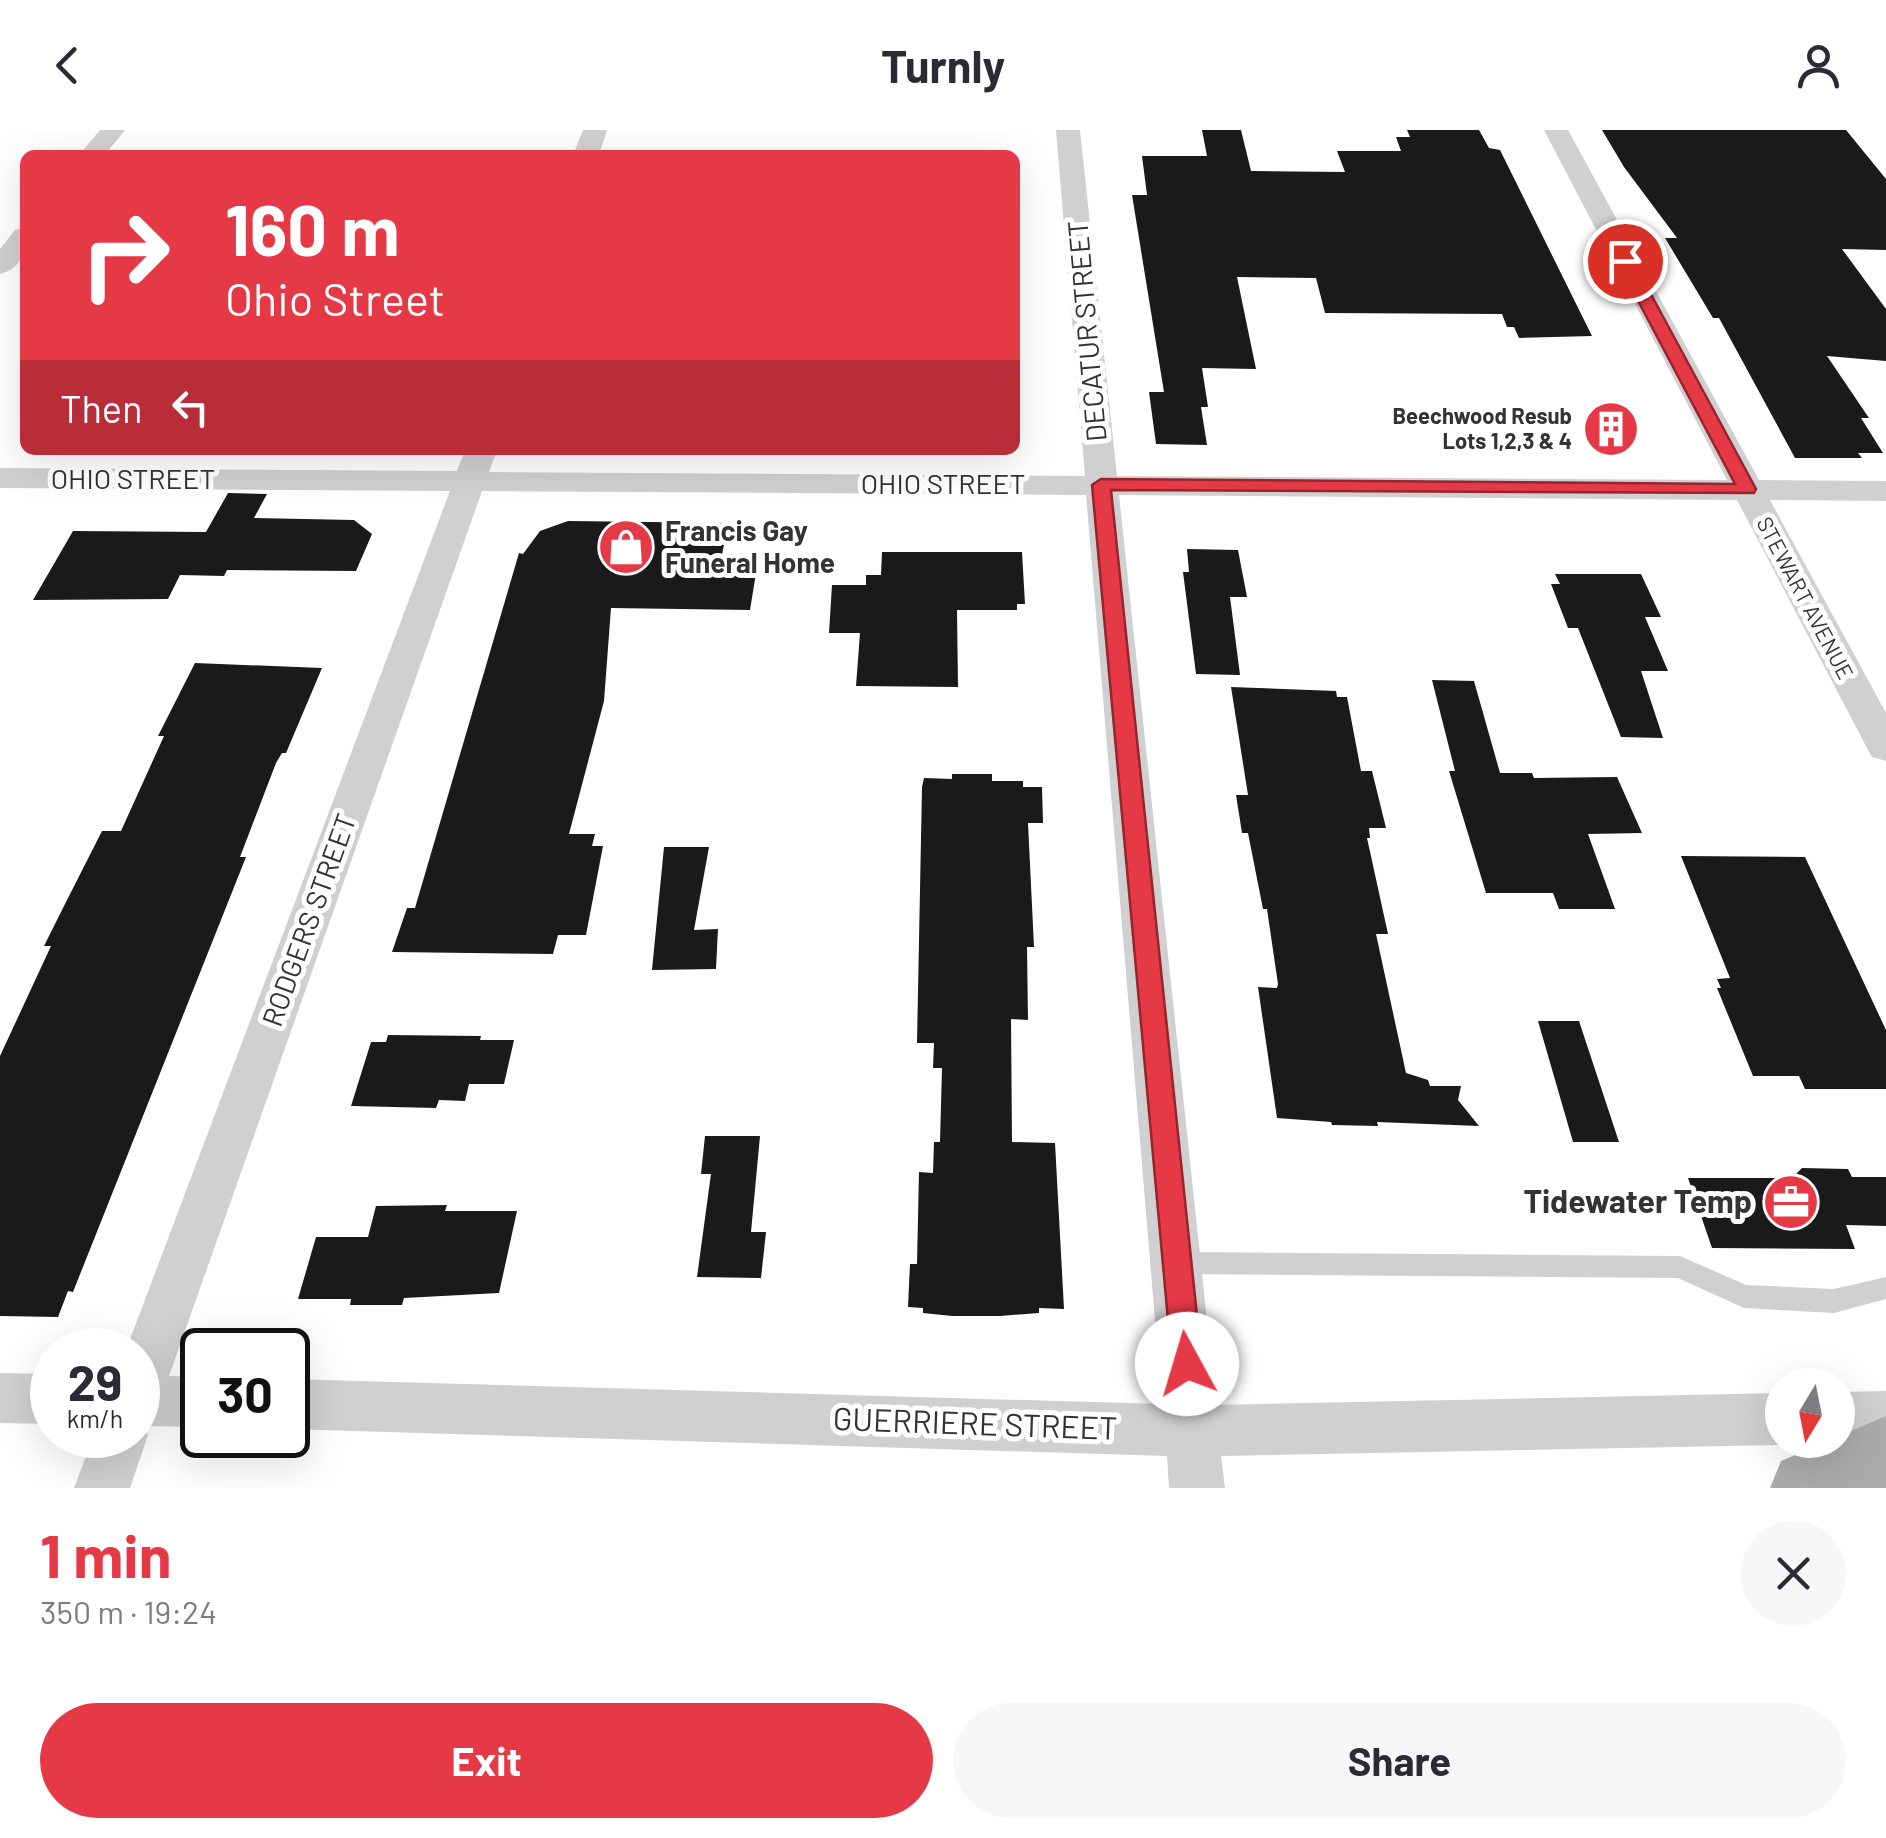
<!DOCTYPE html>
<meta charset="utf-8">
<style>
body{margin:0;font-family:Barlow,sans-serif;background:#f7f7f7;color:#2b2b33;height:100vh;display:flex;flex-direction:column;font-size:38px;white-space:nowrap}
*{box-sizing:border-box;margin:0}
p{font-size:32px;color:#7c7c81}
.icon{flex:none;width:55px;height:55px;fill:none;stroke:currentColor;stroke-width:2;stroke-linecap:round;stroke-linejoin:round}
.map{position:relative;height:1358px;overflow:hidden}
.sheet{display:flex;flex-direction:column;background:#fff;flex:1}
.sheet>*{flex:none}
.hud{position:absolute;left:20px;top:20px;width:1000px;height:305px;border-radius:15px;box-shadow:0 10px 40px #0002;background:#e63946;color:#fff;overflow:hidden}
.needle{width:65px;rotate:190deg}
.buttons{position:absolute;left:1765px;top:1238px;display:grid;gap:20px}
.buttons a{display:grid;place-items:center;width:90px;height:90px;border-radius:50%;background:#fff;box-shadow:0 10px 40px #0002;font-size:50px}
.speed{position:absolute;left:30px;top:1198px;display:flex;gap:20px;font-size:50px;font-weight:700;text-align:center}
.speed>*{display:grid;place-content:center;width:130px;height:130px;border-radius:50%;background:#fff;box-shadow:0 10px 40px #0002;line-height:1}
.speed small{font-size:25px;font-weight:400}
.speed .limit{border:5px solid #111;border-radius:15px;background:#fff;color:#111}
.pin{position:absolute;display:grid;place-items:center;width:85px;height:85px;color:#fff;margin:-42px;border:5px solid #fff;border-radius:50%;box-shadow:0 2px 10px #0007}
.me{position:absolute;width:110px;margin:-55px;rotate:354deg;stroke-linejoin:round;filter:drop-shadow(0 0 8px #0008)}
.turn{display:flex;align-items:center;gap:35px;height:210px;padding:0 40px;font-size:45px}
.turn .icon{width:130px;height:130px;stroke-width:2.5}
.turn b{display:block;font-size:70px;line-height:85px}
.then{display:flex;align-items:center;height:95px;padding:0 40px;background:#0003;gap:20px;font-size:38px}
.round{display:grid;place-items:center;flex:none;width:105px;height:105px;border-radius:52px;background:#f7f7f7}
.summary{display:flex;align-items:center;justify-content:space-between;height:170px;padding:0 40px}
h1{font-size:60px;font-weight:700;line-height:75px;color:#e63946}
.button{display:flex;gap:20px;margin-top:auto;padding:20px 40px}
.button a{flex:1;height:115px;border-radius:60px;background:#e63946;color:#fff;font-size:40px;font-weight:700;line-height:115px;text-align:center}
.button a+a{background:#f7f7f7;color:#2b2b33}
header{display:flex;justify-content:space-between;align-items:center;height:130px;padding:0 40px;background:#fff;font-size:45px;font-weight:700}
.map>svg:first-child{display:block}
</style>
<header><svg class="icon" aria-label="back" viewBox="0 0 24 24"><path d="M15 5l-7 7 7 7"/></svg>Turnly<svg class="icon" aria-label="person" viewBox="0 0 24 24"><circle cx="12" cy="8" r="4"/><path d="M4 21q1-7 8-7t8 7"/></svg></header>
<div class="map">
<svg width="1886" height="1358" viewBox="0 0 1886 1358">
<rect width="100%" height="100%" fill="#fff"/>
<path fill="#1a1a1a" d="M1202 0H1241L1251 41 1345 42 1337 21H1401L1396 7H1410L1407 0H1479L1489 18 1500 20 1592 206 1519 208 1514 197H1507L1502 184 1325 183 1316 148 1237 147 1256 239 1202 238 1208 277H1201L1207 315 1156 314 1149 262H1164L1132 65H1147L1142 26H1207Z
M1602 0H1846L1886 49V120L1842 119 1886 179V231L1827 226 1869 288H1861L1883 323H1858L1862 328H1795L1719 188H1713L1665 108H1677L1624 37Z
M228 363 267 364 254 388 354 390 372 404 356 441 227 440 224 446 180 445 168 469 33 470 73 401 206 402Z
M568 391 728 393 719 441 756 443 750 480 611 478 604 571 569 704H595L592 716H603L586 805H558L553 824 392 822 407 778H415L519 423 523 424 540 401Z
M1187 419 1238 420 1247 467H1230L1240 545 1196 544 1183 442H1189Z
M882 422H1022L1025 474H1017V480H957L958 557 856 556 860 503H829L832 455H866V445H881Z
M1555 444H1641L1661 487H1645L1668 541H1641L1663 608 1621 607 1578 498H1568L1551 454H1560Z
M195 533 322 538 286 623H282L276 633 240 727H246L73 1162 68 1161 58 1187 0 1186V926L51 816H44L66 772 102 701H121L164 606H158Z
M1432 550 1474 551 1500 643H1532L1534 648 1617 647 1642 703 1588 704 1615 779H1559L1553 763H1486L1449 641H1455Z
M1231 557 1336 561 1337 567H1347L1361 641H1372L1386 698H1369L1370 708H1367L1388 804H1376L1406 943 1428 950 1430 956H1461L1458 970 1479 996 1377 992 1378 996 1332 995 1331 992 1277 988 1258 857 1277 858 1278 854 1267 779H1263L1248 703H1242L1236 665H1248Z
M952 644H992V651H1023V657H1042L1043 693H1028L1034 817H1027L1028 890 1011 889 1012 1012 1055 1013 1064 1179 1039 1178V1183L1000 1186H952L923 1183V1178L908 1177 910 1134H917L919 1042 933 1043 934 1012H940L942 938H933L934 913H917L922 657 924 648 952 649Z
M664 717H709L694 800 718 799 716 839 652 840Z
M1681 726 1805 727 1886 900V959H1805L1799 946H1753L1717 858H1721L1717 849 1730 848Z
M1538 891H1579L1619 1012H1573Z
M388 905 481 906 480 910H514L504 954H469L465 971 439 970 436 978 351 976 371 912H386Z
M705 1006H760L751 1102H766L761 1148 697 1147 711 1044H701Z
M1802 1038 1848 1039 1852 1047H1886V1096L1846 1095 1855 1119 1712 1118 1688 1048H1792Z
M447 1075 445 1081H517L499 1163 404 1168 402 1175H350L351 1169H298L316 1107H368L376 1076Z"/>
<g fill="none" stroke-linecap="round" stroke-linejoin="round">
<path fill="#d0d0d0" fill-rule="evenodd" d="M1177 1122 1680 1126 1746 1155 1834 1159 1886 1147V1169L1834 1183 1744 1178 1678 1148 1177 1144 1168 1141 1164 1133 1168 1125Z"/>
<path fill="#d0d0d0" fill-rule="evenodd" d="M100 0H125L105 25H79Z
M583 0H607L599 25H573Z
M1056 0H1080L1117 346 1727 350 1544 0H1568L1759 350 1886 351V371L1770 370 1886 583V631L1872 627 1867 618 1737 370 1119 365 1216 1275 1782 1263V1310H1794L1782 1315 1221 1326 1225 1358H1169L1167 1326 288 1299V1249L1162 1274 1086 365 482 361 169 1246 202 1247V1297L144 1296 148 1305 130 1358H74L94 1305H138V1220H126L450 361 0 358V338L457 341 465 320H497L489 342 1085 346Z
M25 98C25 119 24 138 0 144V119L15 100Z
M0 1243 52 1244V1294L0 1293Z
M1886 1261V1313L1838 1314 1829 1310H1838V1262Z"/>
<path fill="#ababab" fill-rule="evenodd" d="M1886 1286V1358H1770L1781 1331Z"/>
</g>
<path fill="#e63946" stroke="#96252e" stroke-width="2.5" d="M1620 127 1633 131 1756 359 1754 363 1111 360 1202 1234 1198 1243 1187 1247 1177 1243 1172 1234 1092 355 1101 349 1735 354 1617 131Z"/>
<defs>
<g id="building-disc" transform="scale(2.875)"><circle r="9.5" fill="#e63946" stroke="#fff"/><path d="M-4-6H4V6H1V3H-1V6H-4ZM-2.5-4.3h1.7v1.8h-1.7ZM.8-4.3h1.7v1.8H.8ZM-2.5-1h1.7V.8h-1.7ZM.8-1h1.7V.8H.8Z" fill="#fff"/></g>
<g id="shop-disc" transform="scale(2.875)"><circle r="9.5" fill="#e63946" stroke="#fff"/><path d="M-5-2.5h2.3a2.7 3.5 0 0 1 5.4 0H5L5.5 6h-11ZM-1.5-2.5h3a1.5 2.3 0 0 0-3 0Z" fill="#fff"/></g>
<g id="office-disc" transform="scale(2.875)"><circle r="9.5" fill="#e63946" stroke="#fff"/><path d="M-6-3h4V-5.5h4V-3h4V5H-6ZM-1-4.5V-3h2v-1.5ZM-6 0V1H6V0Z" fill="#fff"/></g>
</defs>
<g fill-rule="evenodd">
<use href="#building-disc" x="1611" y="299"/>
<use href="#shop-disc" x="626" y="417"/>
<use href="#office-disc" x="1791" y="1072"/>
</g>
<g text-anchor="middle" stroke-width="10" stroke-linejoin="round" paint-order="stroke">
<g font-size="22" font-weight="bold" fill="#333" stroke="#fff" text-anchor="end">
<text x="1572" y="294">Beechwood Resub<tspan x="1572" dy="25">Lots 1,2,3 &amp; 4</tspan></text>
</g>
<g font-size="22" fill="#333" stroke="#fff">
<text transform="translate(1805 468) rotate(62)" y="8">STEWART AVENUE</text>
</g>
<g font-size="28" fill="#333" stroke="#fff">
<text transform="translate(1087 201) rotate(-95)" y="10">DECATUR STREET</text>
<text x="133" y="359">OHIO STREET</text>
<text x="943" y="364">OHIO STREET</text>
<text transform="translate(309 790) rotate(-70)" y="10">RODGERS STREET</text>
</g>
<g font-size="28" font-weight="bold" fill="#333" stroke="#fff" text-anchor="start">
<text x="665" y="411">Francis Gay<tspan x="665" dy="32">Funeral Home</tspan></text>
</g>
<g font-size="32" font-weight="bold" fill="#333" stroke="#fff" text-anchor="end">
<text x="1752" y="1083">Tidewater Temp</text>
</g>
<g font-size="32" fill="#333" stroke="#fff">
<text transform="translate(975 1294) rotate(2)" y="11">GUERRIERE STREET</text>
</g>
</g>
</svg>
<div class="buttons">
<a><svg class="needle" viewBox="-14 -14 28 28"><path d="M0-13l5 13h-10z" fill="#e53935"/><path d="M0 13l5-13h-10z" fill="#7c7c81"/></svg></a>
</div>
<div class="speed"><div>29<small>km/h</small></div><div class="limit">30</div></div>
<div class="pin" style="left:1625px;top:131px;background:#d93025"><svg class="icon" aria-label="arrive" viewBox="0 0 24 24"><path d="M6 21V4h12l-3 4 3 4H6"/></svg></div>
<svg class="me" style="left:1187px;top:1234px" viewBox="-20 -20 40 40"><circle r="19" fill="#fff"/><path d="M0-13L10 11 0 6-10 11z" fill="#e63946"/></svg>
<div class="hud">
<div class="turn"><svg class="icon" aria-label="right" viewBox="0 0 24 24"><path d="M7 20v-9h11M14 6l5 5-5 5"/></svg><div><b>160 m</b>Ohio Street</div></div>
<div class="then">Then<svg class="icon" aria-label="left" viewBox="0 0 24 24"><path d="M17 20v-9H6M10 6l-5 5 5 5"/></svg></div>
</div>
</div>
<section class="sheet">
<div class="summary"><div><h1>1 min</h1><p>350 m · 19:24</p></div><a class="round"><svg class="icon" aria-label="close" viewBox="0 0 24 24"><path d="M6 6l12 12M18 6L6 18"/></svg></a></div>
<div class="button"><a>Exit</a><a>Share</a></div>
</section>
